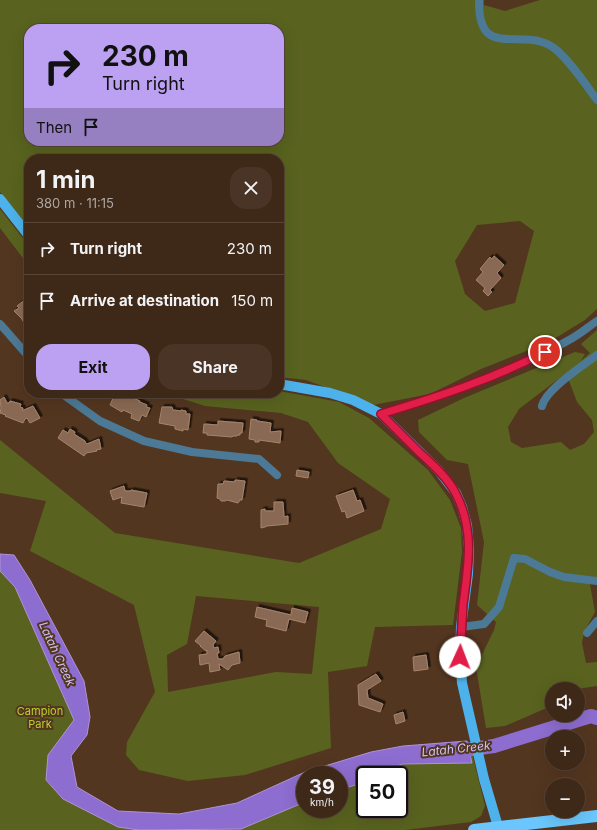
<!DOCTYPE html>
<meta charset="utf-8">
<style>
body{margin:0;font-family:Inter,sans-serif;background:#493425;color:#f1f3f6;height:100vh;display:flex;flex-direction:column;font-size:15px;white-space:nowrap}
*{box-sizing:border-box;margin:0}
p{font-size:13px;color:#ada6a2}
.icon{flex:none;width:22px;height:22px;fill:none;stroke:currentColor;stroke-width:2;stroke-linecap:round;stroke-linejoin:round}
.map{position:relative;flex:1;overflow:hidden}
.drawer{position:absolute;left:24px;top:154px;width:260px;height:244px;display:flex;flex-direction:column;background:#3e2818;border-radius:16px;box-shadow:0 4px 16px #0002,0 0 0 1px #574437}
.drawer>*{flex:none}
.guide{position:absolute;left:24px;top:24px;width:260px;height:122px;border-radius:16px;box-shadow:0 4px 16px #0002,0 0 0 1px #574437;background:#bca0f2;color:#111;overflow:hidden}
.buttons{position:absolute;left:545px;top:682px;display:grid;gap:8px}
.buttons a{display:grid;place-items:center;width:40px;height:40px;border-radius:50%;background:#3e2818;box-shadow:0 4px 16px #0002,0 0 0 1px #574437;font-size:20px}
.speed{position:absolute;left:296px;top:766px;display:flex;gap:8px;font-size:20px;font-weight:700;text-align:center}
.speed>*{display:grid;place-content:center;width:52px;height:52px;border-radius:50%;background:#3e2818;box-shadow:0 4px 16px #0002,0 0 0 1px #574437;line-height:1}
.speed small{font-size:10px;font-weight:400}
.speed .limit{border:2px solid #111;border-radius:6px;background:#fff;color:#111}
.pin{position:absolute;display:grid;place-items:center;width:34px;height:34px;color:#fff;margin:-17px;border:2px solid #fff;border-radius:50%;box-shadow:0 1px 4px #0007}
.me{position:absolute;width:44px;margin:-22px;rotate:2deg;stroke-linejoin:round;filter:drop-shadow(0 0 3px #0008)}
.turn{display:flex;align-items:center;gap:14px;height:84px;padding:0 12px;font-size:18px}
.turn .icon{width:52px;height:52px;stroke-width:2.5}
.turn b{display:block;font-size:28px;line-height:34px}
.then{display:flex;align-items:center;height:38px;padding:0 12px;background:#0003;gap:8px;font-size:15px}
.round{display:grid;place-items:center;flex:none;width:42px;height:42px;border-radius:16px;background:#493425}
.summary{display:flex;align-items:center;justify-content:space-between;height:68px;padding:0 12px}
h1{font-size:24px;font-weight:700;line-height:30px}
.cta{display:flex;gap:8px;margin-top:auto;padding:8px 12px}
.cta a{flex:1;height:46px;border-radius:16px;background:#bca0f2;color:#111;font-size:16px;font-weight:700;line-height:46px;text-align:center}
.cta a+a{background:#493425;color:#f1f3f6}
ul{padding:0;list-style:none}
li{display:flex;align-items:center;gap:12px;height:52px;padding:0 12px;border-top:1px solid #574437}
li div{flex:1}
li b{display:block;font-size:15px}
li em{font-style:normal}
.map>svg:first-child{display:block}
</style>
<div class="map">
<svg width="597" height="830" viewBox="0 0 597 830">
<defs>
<filter id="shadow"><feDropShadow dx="2.5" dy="-2.5" stdDeviation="0" flood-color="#0009"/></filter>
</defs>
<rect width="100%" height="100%" fill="#533620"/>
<path fill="#59631f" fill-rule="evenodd" d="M0 0H484V5L505 11 540 0H597V309L585 320 549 342 481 369 430 394 373 405 306 380 279 377V159H29V228L0 192ZM29 29H279V141H29ZM520 221 534 231 515 303 485 311 465 294 455 261 477 225Z
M0 209 29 246V266L0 228Z
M597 330V580L589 579 595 612 584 632 582 643 586 663 597 662V686L577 689H552V701L549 707 505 726 486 728 476 667 494 630 496 622 477 605 484 542 468 464 447 460 419 432 418 420 464 398 575 352 585 354 581 361 590 353 581 344ZM566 373 577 402 592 420 594 432 584 444 570 450 561 442 522 448 511 442 508 427 519 409Z
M279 391 339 402 369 418 428 470 450 500 461 528 462 552 453 625 375 627 367 666 328 672 331 748 245 775 188 781 139 770 126 755 127 742 155 692 134 605 30 551 46 501 0 493V440L115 533 299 563 381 529 390 499 338 463 308 422 281 413 205 406 164 393H279ZM196 596 319 607 312 674 276 672 168 692 167 655 187 644Z
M0 563H5L81 718 60 775 116 817 179 824 305 786V809H339V775L400 755 470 745 485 806 481 816 471 822 405 830H0ZM365 775H399V809H365Z"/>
<path fill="#8d6dcf" stroke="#af93d5" d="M0 554 14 555 30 580 84 681 90 717 87 735 71 756 77 787 118 811 179 814 237 803 305 772 371 752 403 746 467 741 472 763 403 764 386 769 382 775H365V782L339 790V775H305V802L241 829 139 830 118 827 63 799 46 780 48 755 74 720 15 587 0 571Z"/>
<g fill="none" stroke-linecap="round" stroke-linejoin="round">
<path stroke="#8d6dcf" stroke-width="14" d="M451 752 494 746 591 716 597 718"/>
</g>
<path fill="#896952" stroke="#a6846c" filter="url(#shadow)" d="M494 256 504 265 497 273 501 278 490 290 492 292 488 296 483 291 485 288 476 280 483 272 480 269 490 257 492 259Z
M26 299 29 302V325H25L22 319 14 311 19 308 17 306Z
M123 394 140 401 139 403 140 402 147 405 146 407 150 408 146 417 142 415 139 421 131 418 132 414 123 410 122 412 110 405 114 396 120 399Z
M4 397 7 403H9L10 401 21 404 20 407 23 408 22 410H24L33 406 40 418 30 423 27 418 25 419 23 423 5 416 6 415 0 413 1 408 0 400Z
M162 407H172L173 410 181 411V410L186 411V414H190L188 430 183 429V431L175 429V426L159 423Z
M251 419 257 420V421L271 423 270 432 281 431 280 443 259 440V442H255V440L249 439Z
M218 421 243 423 242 433H240V435H237V436H233L232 437 207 435V433H203L204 424 218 425Z
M70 429 75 432 74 434 85 441V442L87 444 99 439 101 449 96 450 97 451 86 453 84 456 58 438 63 430 68 433Z
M297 470 309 472 308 478 296 476Z
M235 480 245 481 242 500H240L238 503 227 500 225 501H221L220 499 217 498 218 484H223L224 481 235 482Z
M124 486 125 491H131V490L147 493 144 507 121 503 122 497 113 500 110 491Z
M353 490 357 501 360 500 364 511 347 518 345 511 342 512 336 496Z
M274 502H283L284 517 288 516V524L267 526 265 527 261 528V510L265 509V511H274Z
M257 607 291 615 292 608 308 612 305 623 289 619 286 631 266 626 267 620 255 617Z
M204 631 216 641 213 645 214 648 218 647 219 653H217L218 659H223L225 656 239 652 240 663 232 665 228 670 219 664 220 670 210 672 209 663 200 665 199 655 207 654V650L206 651 200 646H201L195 641Z
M426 655 428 669 414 671 413 657Z
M376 674 381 681 367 690 368 698 383 704 380 712 359 705 358 685Z
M403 712 405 721 396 724 394 715Z"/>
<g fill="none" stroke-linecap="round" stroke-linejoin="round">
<path stroke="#4c7995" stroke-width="8" d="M479 0C478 61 518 27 551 46 566 55 586 85 597 100
M0 324 29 357
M61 393 100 421 144 441 192 452 259 459 277 475
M542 406C546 389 583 366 597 355
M381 414C445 394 510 374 569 340 579 335 588 327 597 321
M461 627 484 624 499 607 514 558 525 559 550 572 564 577 597 581
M587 633 597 621"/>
<path stroke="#4db2eb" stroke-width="10" d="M0 199 29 236
M279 384 330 393 353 400 381 414 439 471 456 493 462 507 467 525 469 549 468 574 461 627 460 657 462 683 484 779 499 830"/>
<path stroke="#6ac6fc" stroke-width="12" d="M474 830 597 816"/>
</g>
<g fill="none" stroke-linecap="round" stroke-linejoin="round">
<g stroke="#92132f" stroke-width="10">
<path id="route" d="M460 657C461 639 462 622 463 605 468 566 475 531 456 494 448 478 433 465 420 453 407 440 394 427 381 414 437 397 493 379 545 352"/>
</g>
<use href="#route" stroke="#e11d48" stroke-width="7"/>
</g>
<g text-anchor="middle" stroke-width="4" stroke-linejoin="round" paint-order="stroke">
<g font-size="11" fill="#bcd02b" stroke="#533620">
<text x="40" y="715">Campion<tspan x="40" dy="13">Park</tspan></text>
</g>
<g font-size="12" font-style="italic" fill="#cfc2f4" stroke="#533620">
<text transform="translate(57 654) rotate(65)" y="4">Latah Creek</text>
<text transform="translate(456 749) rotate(-6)" y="4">Latah Creek</text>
</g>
</g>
</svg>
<div class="buttons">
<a><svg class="icon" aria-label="sound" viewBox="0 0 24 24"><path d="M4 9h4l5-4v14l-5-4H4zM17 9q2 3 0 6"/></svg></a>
<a>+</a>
<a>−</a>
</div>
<div class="speed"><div>39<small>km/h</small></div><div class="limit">50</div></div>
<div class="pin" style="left:545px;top:352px;background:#d93025"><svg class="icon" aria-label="arrive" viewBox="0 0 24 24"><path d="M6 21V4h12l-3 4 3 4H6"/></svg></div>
<svg class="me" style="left:460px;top:657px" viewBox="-20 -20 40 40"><circle r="19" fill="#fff"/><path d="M0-13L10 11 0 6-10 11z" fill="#e11d48"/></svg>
<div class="guide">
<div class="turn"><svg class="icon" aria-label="right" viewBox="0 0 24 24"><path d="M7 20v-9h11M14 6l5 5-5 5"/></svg><div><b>230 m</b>Turn right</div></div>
<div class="then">Then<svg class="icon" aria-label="arrive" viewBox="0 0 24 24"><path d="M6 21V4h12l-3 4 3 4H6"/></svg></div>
</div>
<section class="drawer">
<div class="summary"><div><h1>1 min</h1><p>380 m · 11:15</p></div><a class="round"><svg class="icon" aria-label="close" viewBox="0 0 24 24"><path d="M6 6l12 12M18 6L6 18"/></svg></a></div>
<ul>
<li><svg class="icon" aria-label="right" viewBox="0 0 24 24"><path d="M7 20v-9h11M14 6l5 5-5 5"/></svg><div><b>Turn right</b></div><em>230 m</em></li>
<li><svg class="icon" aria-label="arrive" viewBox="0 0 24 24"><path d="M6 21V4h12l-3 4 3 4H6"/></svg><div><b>Arrive at destination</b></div><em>150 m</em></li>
</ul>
<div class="cta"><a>Exit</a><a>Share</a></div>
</section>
</div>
